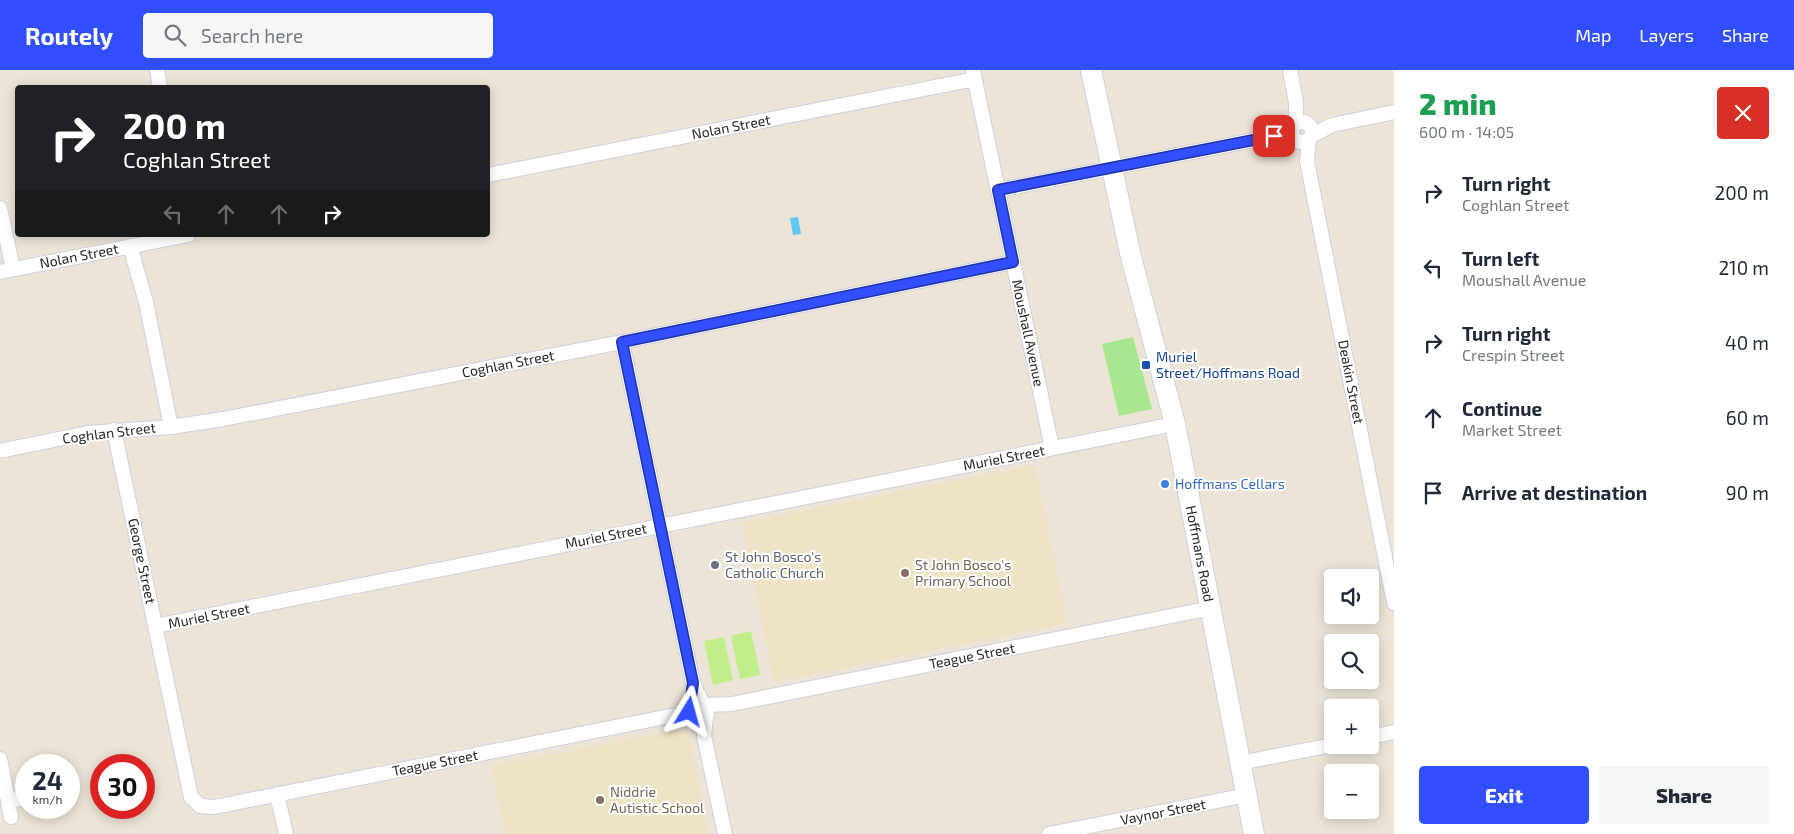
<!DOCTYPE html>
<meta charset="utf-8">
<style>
body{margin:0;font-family:"Exo 2",sans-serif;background:#f6f6f7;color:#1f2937;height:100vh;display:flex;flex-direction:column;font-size:19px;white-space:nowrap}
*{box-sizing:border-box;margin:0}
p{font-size:16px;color:#747a83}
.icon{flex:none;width:28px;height:28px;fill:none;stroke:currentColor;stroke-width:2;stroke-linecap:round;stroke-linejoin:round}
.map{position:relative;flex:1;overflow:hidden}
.side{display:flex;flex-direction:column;background:#fff;width:400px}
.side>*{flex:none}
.guide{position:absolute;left:15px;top:15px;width:475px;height:152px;border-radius:5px;box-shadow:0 2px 12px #0003;background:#202124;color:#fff;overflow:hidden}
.buttons{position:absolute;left:1324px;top:499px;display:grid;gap:10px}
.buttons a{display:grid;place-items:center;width:55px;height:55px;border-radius:5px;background:#fff;box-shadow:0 2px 12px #0003;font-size:25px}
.speed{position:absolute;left:15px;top:684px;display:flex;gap:10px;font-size:25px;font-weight:700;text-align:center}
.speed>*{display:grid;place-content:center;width:65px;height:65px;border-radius:50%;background:#fff;box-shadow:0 2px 12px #0003;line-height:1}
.speed small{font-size:12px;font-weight:400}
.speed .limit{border:8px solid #d22;background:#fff;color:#111}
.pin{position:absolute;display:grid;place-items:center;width:42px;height:42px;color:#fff;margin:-21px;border-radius:10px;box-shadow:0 2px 8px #0006}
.me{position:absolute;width:55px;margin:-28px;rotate:8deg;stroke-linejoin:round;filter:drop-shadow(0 0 4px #0008)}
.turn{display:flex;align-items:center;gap:18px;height:105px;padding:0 25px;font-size:22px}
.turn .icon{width:65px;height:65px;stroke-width:2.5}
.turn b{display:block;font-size:35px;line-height:42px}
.lanes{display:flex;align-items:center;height:48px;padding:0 25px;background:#0003;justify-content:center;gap:25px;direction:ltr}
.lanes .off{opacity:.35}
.round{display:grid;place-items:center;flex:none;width:52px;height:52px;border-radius:5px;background:#f6f6f7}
.head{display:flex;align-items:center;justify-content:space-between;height:85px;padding:0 25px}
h1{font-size:30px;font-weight:800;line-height:38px;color:#1e9e55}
.button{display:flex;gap:10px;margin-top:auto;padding:10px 25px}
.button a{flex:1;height:58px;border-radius:5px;background:#314fff;color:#fff;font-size:20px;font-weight:800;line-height:58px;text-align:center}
.button a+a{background:#f6f6f7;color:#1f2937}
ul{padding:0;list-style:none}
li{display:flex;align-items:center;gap:15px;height:75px;padding:0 25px}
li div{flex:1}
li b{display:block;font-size:19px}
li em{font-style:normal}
header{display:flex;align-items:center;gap:30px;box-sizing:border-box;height:70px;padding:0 25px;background:#314fff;color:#fff}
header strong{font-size:24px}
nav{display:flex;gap:28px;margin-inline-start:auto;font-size:18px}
.search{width:350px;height:45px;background:#f6f6f7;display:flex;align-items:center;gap:12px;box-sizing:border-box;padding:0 18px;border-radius:5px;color:#747a83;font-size:19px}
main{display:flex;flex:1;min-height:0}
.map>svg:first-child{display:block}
</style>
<header>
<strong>Routely</strong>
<div class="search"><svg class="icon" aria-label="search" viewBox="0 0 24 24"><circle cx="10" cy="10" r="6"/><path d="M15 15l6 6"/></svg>Search here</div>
<nav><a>Map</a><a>Layers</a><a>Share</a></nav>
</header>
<main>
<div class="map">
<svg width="1394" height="764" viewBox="0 0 1394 764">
<rect width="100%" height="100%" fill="#ebe4d7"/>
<path fill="#efe3c5" d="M1035 395 1067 553 774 612 743 453Z
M684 659 688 661 709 764H505L491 696Z"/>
<path fill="#a9e78f" d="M1133 267 1152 339 1119 346 1102 274Z"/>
<path fill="#c0ef8a" d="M751 561 760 605 740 609 731 566Z
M724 567 733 610 713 615 704 571Z"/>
<path fill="#61c8f6" d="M798 147 801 164 793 165 790 148Z"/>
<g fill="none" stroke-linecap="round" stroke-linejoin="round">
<g stroke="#cdd0e2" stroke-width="16">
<path id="street" d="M157 0 160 18
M1290 0 1296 33V54
M973 1 1052 378
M1292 62a10 10 0 1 1 20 0a10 10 0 1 1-20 0Z
M1311 66 1332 55 1394 42
M1309 68 1307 91 1394 533
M488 105 975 9
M999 120 1274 66 1293 57
M0 138 13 199
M130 176 146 232 171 357
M0 202 188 165
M622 272 693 613 702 632
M114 360 191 727 200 736 214 737 670 646H692L701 649 707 644 706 635 700 631 694 632 689 639 692 646
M0 381 88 363 171 357 223 349 622 272 1013 192
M155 556 1175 354
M706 635 732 634 1211 538
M706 646 704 666 725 764
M1370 667 1394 662
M0 689 11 747
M1240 693 1332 675
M277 724 286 764
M8 731 25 728
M1049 764 1247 725"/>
</g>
<g stroke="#cdd0e2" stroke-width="22">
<g id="secondary">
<path id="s1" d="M1091 0 1131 187 1175 354 1254 764"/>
</g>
</g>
<use href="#street" stroke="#fff" stroke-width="14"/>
<use href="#secondary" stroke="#fff" stroke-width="20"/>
</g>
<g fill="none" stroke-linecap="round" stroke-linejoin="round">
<g stroke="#2033a6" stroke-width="12">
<path id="route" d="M689 642 693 613 622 272 1013 192 998 120 1274 66"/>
</g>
<use href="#route" stroke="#314fff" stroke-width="9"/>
</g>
<rect fill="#1a4fb4" stroke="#fff" stroke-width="2" x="1141" y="290" width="10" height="10" rx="2.5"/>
<circle fill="#3f7fe0" stroke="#fff" stroke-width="2" cx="1165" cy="414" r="5"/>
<circle fill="#6b7280" stroke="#fff" stroke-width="2" cx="715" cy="495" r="5"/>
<g fill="#8d6e63" stroke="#fff" stroke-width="2">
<circle cx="905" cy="503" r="5"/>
<circle cx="600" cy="730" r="5"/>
</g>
<g text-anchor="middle" stroke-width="4" stroke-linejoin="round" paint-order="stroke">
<g font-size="14" fill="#272727" stroke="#fff">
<text transform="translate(731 57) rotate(-11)" y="5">Nolan Street</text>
<text transform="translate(79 186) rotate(-11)" y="5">Nolan Street</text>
<text transform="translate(1028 263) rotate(78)" y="5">Moushall Avenue</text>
<text transform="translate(508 294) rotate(-11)" y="5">Coghlan Street</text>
<text transform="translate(1351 312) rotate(79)" y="5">Deakin Street</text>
<text transform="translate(109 363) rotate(-7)" y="5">Coghlan Street</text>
<text transform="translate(1004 388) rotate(-11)" y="5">Muriel Street</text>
<text transform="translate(606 466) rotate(-11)" y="5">Muriel Street</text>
<text dy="5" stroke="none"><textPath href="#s1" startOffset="496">Hoffmans Road</textPath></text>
<text transform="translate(142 491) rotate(78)" y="5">George Street</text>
<text transform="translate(209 546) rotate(-11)" y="5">Muriel Street</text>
<text transform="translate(972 586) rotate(-11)" y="5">Teague Street</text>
<text transform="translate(435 693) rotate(-11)" y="5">Teague Street</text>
<text transform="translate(1163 742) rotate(-11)" y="5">Vaynor Street</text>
</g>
<g font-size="14" fill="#164399" stroke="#fff" text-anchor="start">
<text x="1156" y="292">Muriel<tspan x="1156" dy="16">Street/Hoffmans Road</tspan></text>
</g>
<g font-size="14" fill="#366cbe" stroke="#fff" text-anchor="start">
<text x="1175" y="419">Hoffmans Cellars</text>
</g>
<g font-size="14" fill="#5b616d" stroke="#fff" text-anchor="start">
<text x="725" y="492">St John Bosco's<tspan x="725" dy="16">Catholic Church</tspan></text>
</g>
<g font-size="14" fill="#785e54" stroke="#fff" text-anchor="start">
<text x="915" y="500">St John Bosco's<tspan x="915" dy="16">Primary School</tspan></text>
<text x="610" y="727">Niddrie<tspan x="610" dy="16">Autistic School</tspan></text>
</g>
</g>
</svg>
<div class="buttons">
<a><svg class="icon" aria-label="sound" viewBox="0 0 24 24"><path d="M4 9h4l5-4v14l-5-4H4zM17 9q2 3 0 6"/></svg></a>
<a><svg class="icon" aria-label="search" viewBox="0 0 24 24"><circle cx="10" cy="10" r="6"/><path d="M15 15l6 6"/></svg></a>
<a>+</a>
<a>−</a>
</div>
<div class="speed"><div>24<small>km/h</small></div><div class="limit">30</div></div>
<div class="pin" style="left:1274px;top:66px;background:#d93025"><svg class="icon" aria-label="arrive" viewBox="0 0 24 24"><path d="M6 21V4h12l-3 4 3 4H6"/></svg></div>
<svg class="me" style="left:689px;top:642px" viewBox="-20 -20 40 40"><path d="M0-17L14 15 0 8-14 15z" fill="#314fff" stroke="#fff" stroke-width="4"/></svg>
<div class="guide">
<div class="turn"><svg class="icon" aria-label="right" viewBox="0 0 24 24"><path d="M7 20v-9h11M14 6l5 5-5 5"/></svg><div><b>200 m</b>Coghlan Street</div></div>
<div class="lanes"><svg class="icon off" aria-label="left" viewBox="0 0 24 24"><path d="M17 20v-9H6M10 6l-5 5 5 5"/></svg><svg class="icon off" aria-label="ahead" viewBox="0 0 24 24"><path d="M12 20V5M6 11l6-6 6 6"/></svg><svg class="icon off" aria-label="ahead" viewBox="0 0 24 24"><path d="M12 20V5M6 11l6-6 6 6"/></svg><svg class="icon" aria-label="right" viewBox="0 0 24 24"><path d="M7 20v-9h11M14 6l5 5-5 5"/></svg></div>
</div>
</div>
<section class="side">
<div class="head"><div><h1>2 min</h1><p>600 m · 14:05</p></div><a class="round" style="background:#d93025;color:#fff"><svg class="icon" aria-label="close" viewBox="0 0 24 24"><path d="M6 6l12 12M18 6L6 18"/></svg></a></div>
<ul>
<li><svg class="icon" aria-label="right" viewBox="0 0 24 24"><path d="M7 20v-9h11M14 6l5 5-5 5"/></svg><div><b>Turn right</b><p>Coghlan Street</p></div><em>200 m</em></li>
<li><svg class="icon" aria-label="left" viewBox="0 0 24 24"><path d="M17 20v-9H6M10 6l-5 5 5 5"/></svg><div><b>Turn left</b><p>Moushall Avenue</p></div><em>210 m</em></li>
<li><svg class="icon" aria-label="right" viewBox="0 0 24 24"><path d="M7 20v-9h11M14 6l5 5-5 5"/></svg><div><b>Turn right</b><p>Crespin Street</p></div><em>40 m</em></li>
<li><svg class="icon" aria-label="ahead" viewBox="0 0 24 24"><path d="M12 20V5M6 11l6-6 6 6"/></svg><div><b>Continue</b><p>Market Street</p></div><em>60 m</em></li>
<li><svg class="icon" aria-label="arrive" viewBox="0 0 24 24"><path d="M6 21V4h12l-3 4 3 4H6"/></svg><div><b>Arrive at destination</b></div><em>90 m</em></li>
</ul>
<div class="button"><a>Exit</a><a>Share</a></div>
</section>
</main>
